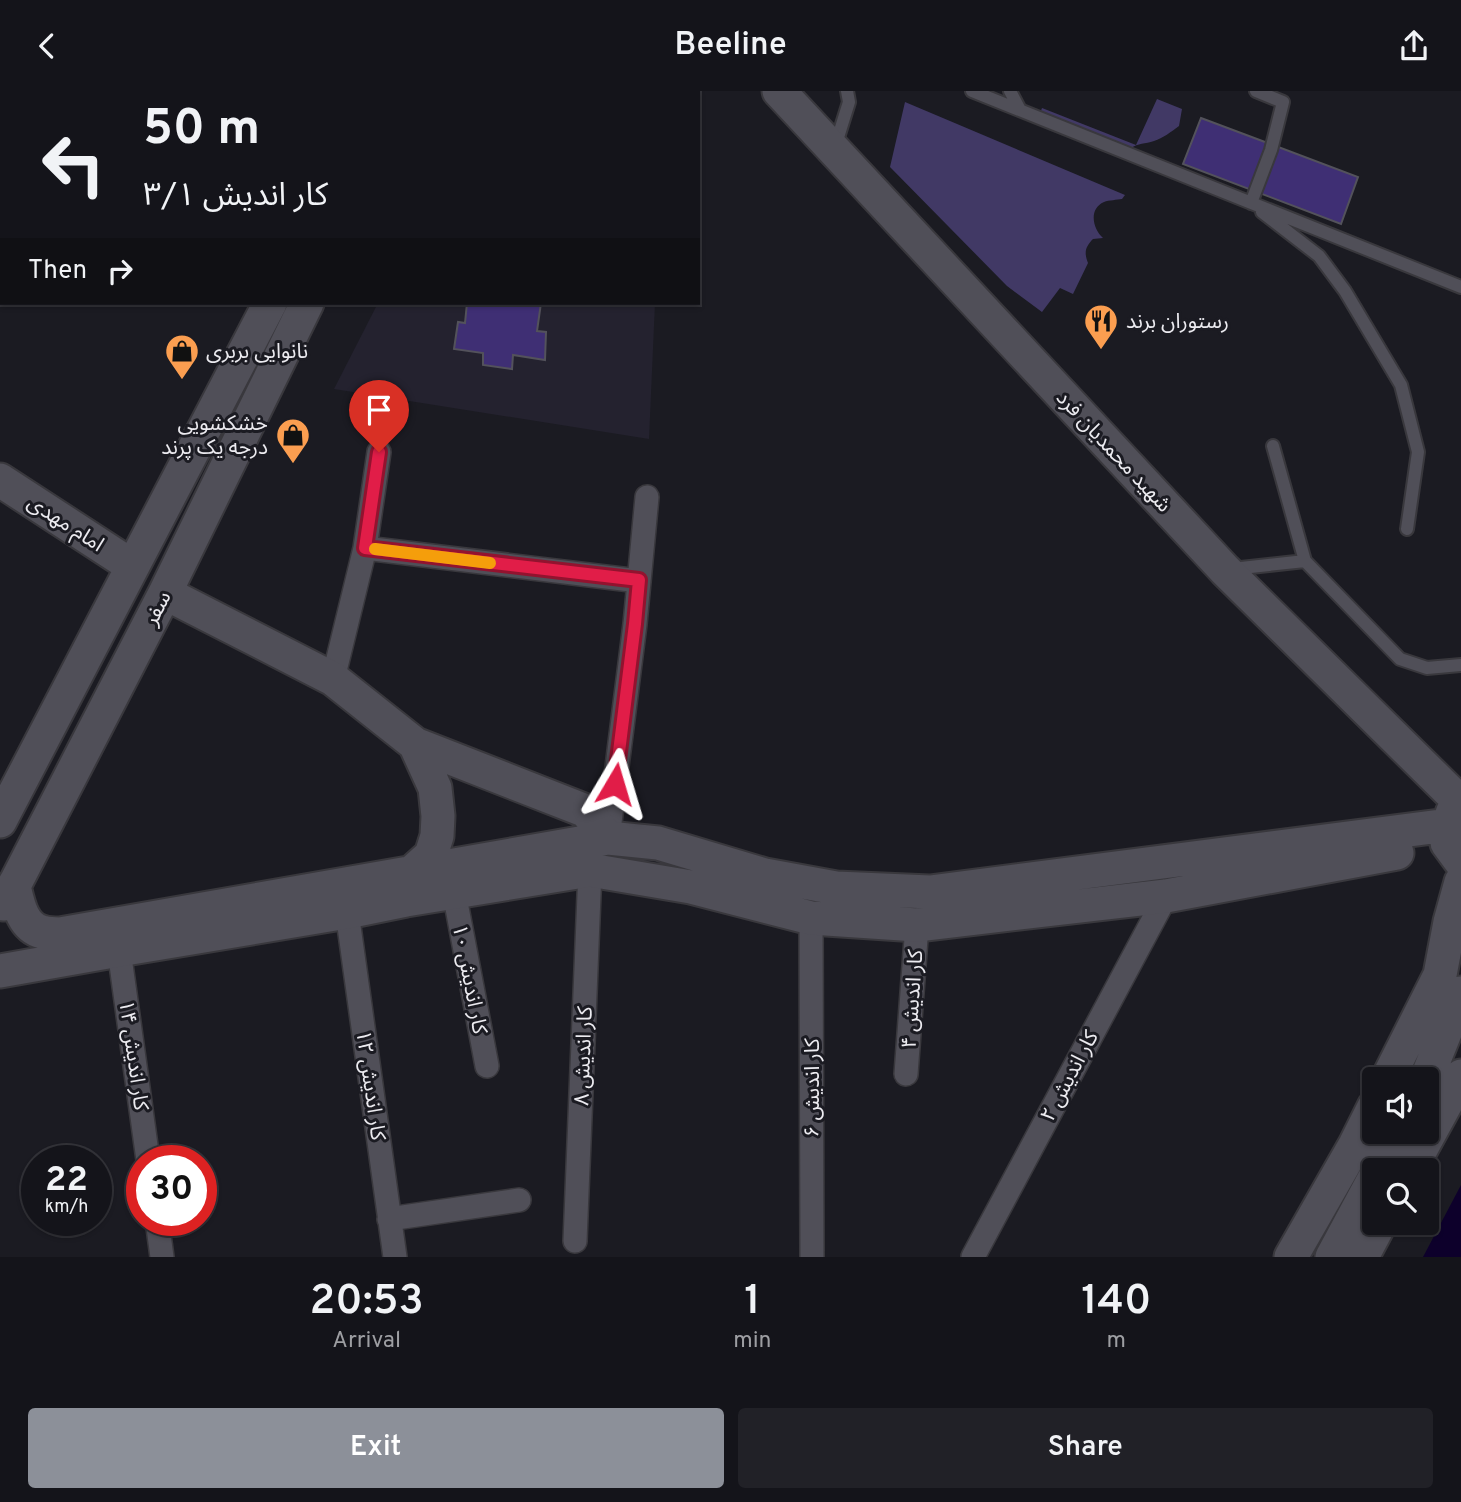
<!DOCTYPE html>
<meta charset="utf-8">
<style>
body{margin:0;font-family:Overpass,"Noto Sans Arabic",sans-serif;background:#212127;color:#f1f3f6;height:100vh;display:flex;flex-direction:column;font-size:26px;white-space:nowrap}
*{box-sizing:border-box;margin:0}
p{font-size:23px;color:#9d9ea2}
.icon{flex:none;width:38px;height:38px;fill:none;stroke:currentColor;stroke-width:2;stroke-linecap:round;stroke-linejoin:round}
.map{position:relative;height:1166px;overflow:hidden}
.side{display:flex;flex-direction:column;background:#14141a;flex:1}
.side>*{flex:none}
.top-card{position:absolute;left:0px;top:0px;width:700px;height:214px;box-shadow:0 2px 5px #0004,0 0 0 2px #333339;background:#14141a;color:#f1f3f6;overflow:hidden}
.controls{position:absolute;left:1362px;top:976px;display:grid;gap:14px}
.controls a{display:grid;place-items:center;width:77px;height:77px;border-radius:7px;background:#14141a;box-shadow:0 2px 5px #0004,0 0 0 2px #333339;font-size:35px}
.speed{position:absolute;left:21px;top:1054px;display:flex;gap:14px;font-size:35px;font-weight:700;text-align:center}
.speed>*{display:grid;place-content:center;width:91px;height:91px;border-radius:50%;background:#14141a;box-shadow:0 2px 5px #0004,0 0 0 2px #333339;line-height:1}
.speed small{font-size:18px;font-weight:400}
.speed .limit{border:10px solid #d22;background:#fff;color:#111}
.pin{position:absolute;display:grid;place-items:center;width:60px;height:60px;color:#fff;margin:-72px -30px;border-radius:50% 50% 50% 0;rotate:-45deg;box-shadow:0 0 7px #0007}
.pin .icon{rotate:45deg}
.me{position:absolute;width:77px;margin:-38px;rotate:7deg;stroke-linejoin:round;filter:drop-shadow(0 0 5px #0008)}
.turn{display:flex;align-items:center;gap:24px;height:147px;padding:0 28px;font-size:32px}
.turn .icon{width:91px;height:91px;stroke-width:2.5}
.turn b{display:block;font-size:49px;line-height:60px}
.then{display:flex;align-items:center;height:66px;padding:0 28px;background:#0003;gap:14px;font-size:26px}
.eta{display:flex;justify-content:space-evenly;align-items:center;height:119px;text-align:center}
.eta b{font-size:42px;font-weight:600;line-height:49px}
.action{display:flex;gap:14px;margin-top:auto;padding:14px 28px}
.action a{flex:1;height:80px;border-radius:7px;background:#8c9099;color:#fff;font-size:28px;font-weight:600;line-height:80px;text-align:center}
.action a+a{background:#212127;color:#f1f3f6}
header{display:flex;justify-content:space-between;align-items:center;height:91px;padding:0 28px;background:#14141a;font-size:32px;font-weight:600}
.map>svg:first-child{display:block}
</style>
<header><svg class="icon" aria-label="back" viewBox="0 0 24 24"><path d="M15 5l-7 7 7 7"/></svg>Beeline<svg class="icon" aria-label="share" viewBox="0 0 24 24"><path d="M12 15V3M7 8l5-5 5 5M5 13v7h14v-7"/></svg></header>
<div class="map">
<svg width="1461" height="1166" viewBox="0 0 1461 1166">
<rect width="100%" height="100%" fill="#1b1b22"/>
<path fill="#24222f" d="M378 212H655L649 348 334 298Z"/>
<path fill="#413965" d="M1157 8 1182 18 1179 35C1171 41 1163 47 1154 50 1145 53 1138 52 1131 57L1039 25 1042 17 1136 54Z
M905 11 1125 104 1122 108C1117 109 1109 109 1104 111 1088 118 1093 138 1103 147L1093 148C1085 156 1084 162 1088 172L1073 203 1060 197 1042 221 1007 195 890 76Z"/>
<path fill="#0d002b" d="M1461 1094V1166H1423Z"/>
<path fill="#3f2f74" stroke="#53525b" stroke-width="2" d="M1201 27 1358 86 1341 133 1183 73Z
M467 212H541L537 240 546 241 545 269 513 264 512 278 483 274V262L454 258 458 231 465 232Z"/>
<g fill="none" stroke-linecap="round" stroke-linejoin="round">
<g stroke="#39383d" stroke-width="16">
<path id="lane" d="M972 0 1461 196
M1010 0 1020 19
M835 56 849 11 847 0
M1251 112 1271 59 1283 11 1256 0
M1262 121 1319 165 1345 200 1401 294 1418 361 1407 438
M1273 355 1305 470
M1232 478 1305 470 1400 568 1427 577 1461 574"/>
</g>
<g stroke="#39383d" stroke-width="26">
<path id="street" d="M103 2 105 0
M0 157 2 154
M365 457 639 490
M333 588 365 457 379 361
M608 747 635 533 647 406
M454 801 487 975
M347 821 395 1166
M811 827 812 1166
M119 859 148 1069
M906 983 917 834
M389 1128 519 1109
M157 1129 162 1166
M575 1150 590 779
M973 1166 1166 805"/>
</g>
<g stroke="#39383d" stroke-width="37">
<path id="secondary" d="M779 0 1225 479 1459 710
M377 2 378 0
M413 2 414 0
M0 389 132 475
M165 502 333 588 415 653 586 720 608 747
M1457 713C1449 725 1448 738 1447 752L1461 771
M0 730 270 212
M411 782 431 764 437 745 438 725 435 697 415 653
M14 795C18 812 22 836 42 841 48 843 54 843 60 843L608 747 658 752 765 784 836 797 930 801 1448 734
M3 813 17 789 165 502 307 212
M0 880 119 859 347 821 406 809 590 779 691 796 811 827 917 834 1166 805 1397 762
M1387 989 1440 884 1450 831 1461 791
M1426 989 1461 902
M1378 1080 1399 1041
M1409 1080 1461 985
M1291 1166 1355 1054 1374 1016
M1332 1166 1374 1088
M1362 1166 1380 1132"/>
</g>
<use href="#lane" stroke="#504f58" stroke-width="12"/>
<use href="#street" stroke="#504f58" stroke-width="23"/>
<use href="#secondary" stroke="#504f58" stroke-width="33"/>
</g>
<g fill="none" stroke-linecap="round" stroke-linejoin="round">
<g stroke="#92132f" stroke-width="18">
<path id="route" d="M379 361 365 457 639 489 635 533 615 693"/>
</g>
<use href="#route" stroke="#e11d48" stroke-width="12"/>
<path stroke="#f59e0b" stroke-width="12" d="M375 458 490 472"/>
</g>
<defs>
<g id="restaurant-pin" transform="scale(1.75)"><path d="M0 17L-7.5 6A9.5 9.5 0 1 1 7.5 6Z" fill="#fb9e50" stroke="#1b1b22"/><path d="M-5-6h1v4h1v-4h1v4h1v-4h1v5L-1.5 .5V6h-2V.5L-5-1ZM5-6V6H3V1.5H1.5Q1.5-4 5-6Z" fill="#111"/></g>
<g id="shop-pin" transform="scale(1.75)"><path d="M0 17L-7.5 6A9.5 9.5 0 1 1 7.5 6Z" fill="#fb9e50" stroke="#1b1b22"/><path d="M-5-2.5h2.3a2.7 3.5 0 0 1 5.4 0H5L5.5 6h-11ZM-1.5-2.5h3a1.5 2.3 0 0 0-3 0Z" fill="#111"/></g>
</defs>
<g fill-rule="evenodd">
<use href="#restaurant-pin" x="1101" y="230"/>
<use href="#shop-pin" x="182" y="260"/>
<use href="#shop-pin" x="293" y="344"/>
</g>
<g text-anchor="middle" stroke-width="6" stroke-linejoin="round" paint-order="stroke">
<g font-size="21" fill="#ecebf0" stroke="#1b1b22" text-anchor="start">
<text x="1126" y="237">رستوران برند</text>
<text x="206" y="267">نانوایی بربری</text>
<text x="268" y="339" text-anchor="end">خشکشویی<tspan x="268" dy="24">درجه یک پرند</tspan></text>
</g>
<g font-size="21" fill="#ecebf0" stroke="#1b1b22">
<text transform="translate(1114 360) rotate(47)" y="7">شهید محمدیان فرد</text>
<text transform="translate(66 432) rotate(33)" y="7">امام مهدی</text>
<text transform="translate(157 517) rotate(-63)" y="7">سفر</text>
<text transform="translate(470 888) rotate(79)" y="7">۱۰ کار اندیش</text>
<text transform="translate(912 908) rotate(-86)" y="7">۴ کار اندیش</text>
<text transform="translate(134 964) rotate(82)" y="7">۱۴ کار اندیش</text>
<text transform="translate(583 965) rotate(-88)" y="7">۸ کار اندیش</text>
<text transform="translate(1069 985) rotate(-62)" y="7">۲ کار اندیش</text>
<text transform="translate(371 994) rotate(82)" y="7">۱۲ کار اندیش</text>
<text transform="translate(812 997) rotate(-90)" y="7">۶ کار اندیش</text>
</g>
</g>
</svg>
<div class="controls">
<a><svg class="icon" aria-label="sound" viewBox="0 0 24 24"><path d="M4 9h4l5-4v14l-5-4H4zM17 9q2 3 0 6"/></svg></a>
<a><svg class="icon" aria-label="search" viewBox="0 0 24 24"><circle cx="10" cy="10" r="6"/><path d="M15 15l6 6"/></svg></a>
</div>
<div class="speed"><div>22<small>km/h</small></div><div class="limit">30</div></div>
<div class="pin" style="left:379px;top:361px;background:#d93025"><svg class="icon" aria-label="arrive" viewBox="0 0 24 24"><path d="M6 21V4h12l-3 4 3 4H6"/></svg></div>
<svg class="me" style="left:615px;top:693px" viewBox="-20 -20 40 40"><path d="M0-17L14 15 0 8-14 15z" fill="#e11d48" stroke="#fff" stroke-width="4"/></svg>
<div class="top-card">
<div class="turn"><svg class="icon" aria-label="left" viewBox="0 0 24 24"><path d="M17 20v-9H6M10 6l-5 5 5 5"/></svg><div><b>50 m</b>۳/۱ کار اندیش</div></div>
<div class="then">Then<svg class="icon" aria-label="right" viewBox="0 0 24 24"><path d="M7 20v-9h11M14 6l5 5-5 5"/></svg></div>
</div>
</div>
<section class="side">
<div class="eta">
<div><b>20:53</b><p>Arrival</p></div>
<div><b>1</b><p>min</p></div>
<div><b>140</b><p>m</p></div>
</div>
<div class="action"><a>Exit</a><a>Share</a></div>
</section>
